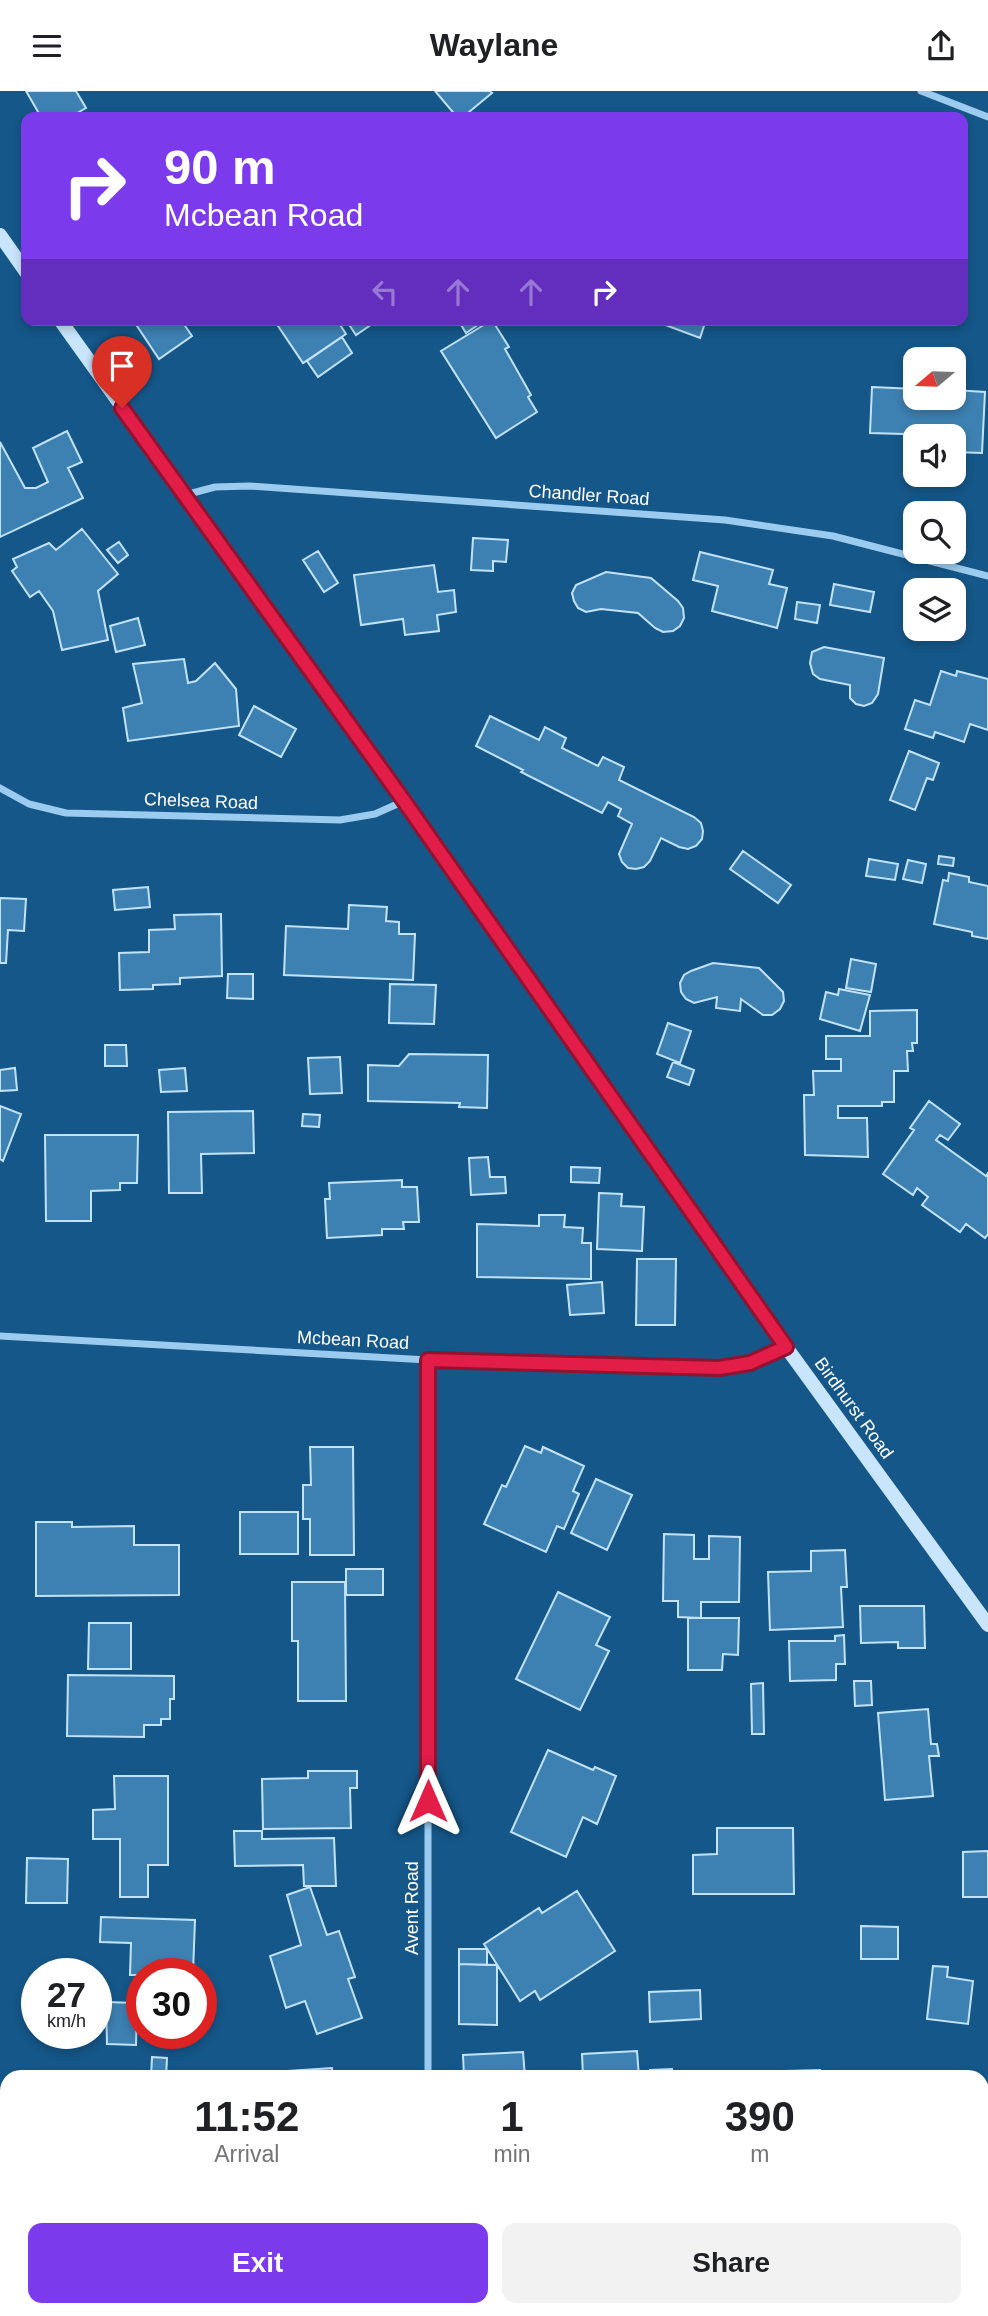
<!DOCTYPE html>
<style>
body{margin:0;font-family:Arial,sans-serif;background:#f2f2f2;color:#202124;height:100vh;display:flex;flex-direction:column;font-size:26px;white-space:nowrap}
*{box-sizing:border-box;margin:0}
p{font-size:23px;color:#757577}
.icon{flex:none;width:38px;height:38px;fill:none;stroke:currentColor;stroke-width:2;stroke-linecap:round;stroke-linejoin:round}
.map{position:relative;flex:1;overflow:hidden}
.panel{position:absolute;left:0px;top:1979px;width:989px;height:247px;display:flex;flex-direction:column;background:#fff;border-radius:21px 21px 0 0;box-shadow:0 4px 10px #0003}
.panel>*{flex:none}
.banner{position:absolute;left:21px;top:21px;width:947px;height:214px;border-radius:14px;box-shadow:0 4px 10px #0003;background:#7c3aed;color:#fff;overflow:hidden}
.needle{width:46px;rotate:251deg}
.controls{position:absolute;left:903px;top:256px;display:grid;gap:14px}
.controls a{display:grid;place-items:center;width:63px;height:63px;border-radius:14px;background:#fff;box-shadow:0 4px 10px #0003;font-size:35px}
.speed{position:absolute;left:21px;top:1867px;display:flex;gap:14px;font-size:35px;font-weight:700;text-align:center}
.speed>*{display:grid;place-content:center;width:91px;height:91px;border-radius:50%;background:#fff;box-shadow:0 4px 10px #0003;line-height:1}
.speed small{font-size:18px;font-weight:400}
.speed .limit{border:10px solid #d22;background:#fff;color:#111}
.pin{position:absolute;display:grid;place-items:center;width:60px;height:60px;color:#fff;margin:-72px -30px;border-radius:50% 50% 50% 0;rotate:-45deg;box-shadow:0 0 7px #0007}
.pin .icon{rotate:45deg}
.me{position:absolute;width:77px;margin:-38px;rotate:0deg;stroke-linejoin:round;filter:drop-shadow(0 0 5px #0008)}
.turn{display:flex;align-items:center;gap:24px;height:147px;padding:0 28px;font-size:32px}
.turn .icon{width:91px;height:91px;stroke-width:2.5}
.turn b{display:block;font-size:49px;line-height:60px}
.lanes{display:flex;align-items:center;height:66px;padding:0 28px;background:#0003;justify-content:center;gap:35px;direction:ltr}
.lanes .off{opacity:.35}
.eta{display:flex;justify-content:space-evenly;align-items:center;height:119px;text-align:center}
.eta b{font-size:42px;font-weight:600;line-height:49px}
.action{display:flex;gap:14px;margin-top:auto;padding:14px 28px}
.action a{flex:1;height:80px;border-radius:14px;background:#7c3aed;color:#fff;font-size:28px;font-weight:600;line-height:80px;text-align:center}
.action a+a{background:#f2f2f2;color:#202124}
header{display:flex;justify-content:space-between;align-items:center;height:91px;padding:0 28px;background:#fff;font-size:32px;font-weight:600}
.map>svg:first-child{display:block}
</style>
<header><svg class="icon" aria-label="menu" viewBox="0 0 24 24"><path d="M4 6h16M4 12h16M4 18h16"/></svg>Waylane<svg class="icon" aria-label="share" viewBox="0 0 24 24"><path d="M12 15V3M7 8l5-5 5 5M5 13v7h14v-7"/></svg></header>
<div class="map">
<svg width="988" height="2225" viewBox="0 0 988 2225">
<rect width="100%" height="100%" fill="#155789"/>
<path fill="#3d80b2" stroke="#c2e3fb" stroke-width="2" d="M26 0H76L86 17 70 26H41Z
M435 0H490L492 2 463 26H457Z
M133 229H181L192 245 159 268Z
M274 229H337L346 243 303 272Z
M346 229H378L356 244Z
M458 229H485L466 242Z
M492 229 509 256 505 258 531 304 528 306 537 321 496 347 441 260Z
M652 229H706L700 247Z
M342 246 352 262 318 286 307 270Z
M872 296 915 298V306H954V299L985 301 982 362 954 361V345H915V347H904V343L870 342Z
M67 340 82 371 68 377 83 407 0 446V351L25 397H36L48 391 33 357Z
M82 438 118 483 98 500 108 549 62 559 53 520 39 500 30 506 12 480 17 476 13 468 49 452 56 459Z
M473 447 508 449 506 471 493 470V480L471 479Z
M119 451 128 464 118 472 107 459Z
M318 460 338 492 324 501 303 469Z
M700 461 773 479 769 493 787 497 777 537 712 520 718 495 693 489Z
M434 474 438 501 454 499 456 521 437 524 439 540 405 544 403 528 361 534 354 484Z
M606 481 651 487 678 510 683 517 684 527 680 535 673 540 663 541 655 537 638 522 601 518 586 521 578 517 574 510 572 502 576 494Z
M834 493 874 501 870 521 830 514Z
M797 511 820 514 817 532 795 528Z
M138 527 145 554 116 561 110 535Z
M824 556 884 567 878 603 872 612 864 615 856 613 850 607V594L820 588 813 583 810 572 812 561Z
M184 568 188 592 196 590 215 572 236 598 239 635 128 650 123 617 142 612 133 573Z
M941 580 956 585 957 580 988 588V639L970 633 964 651 935 641 933 647 905 638 915 609 930 614Z
M254 615 296 638 281 666 239 644Z
M490 625 539 649 545 636 566 647 562 657 598 675 603 666 624 676 619 689 694 726 701 732 703 740 702 748 696 755 688 758 679 756 661 747 650 770 644 776 636 778 628 777 622 771 619 763 632 733 618 725 621 718 608 711 602 722 521 681 523 679 476 655Z
M909 660 939 672 933 689 927 687 915 719 890 709Z
M743 760 791 794 778 812 730 778Z
M939 765 954 767 953 775 938 773Z
M869 768 898 773 895 789 866 785Z
M908 769 926 773 922 792 903 788Z
M949 782 969 786V791L988 795V848L972 845V841L934 833 943 789 948 790Z
M148 796 150 816 115 819 113 799Z
M0 807 26 808 24 840 8 839 6 872H0Z
M349 814 387 816 386 830 399 831V843H415L413 889 284 884 286 835 348 838Z
M221 823 222 885 180 887V893L153 894V898L120 899 119 862 149 861V839L175 838 174 824Z
M851 868 876 873 871 901 846 897Z
M713 872 759 877 783 901 784 910 780 918 772 924H763L741 908 740 920 716 917 717 906 694 912 686 908 681 901 680 892 684 884 691 880Z
M228 883H253V908L227 907Z
M390 893 436 894 434 933 389 932Z
M839 898 870 904 860 940 820 928 826 901 838 904Z
M917 919V952H912L913 960H907L908 980H894V1011H882V1015H838V1027H867L868 1066 805 1064 804 1004H814L813 980H841V968H826V945H870V920Z
M668 932 691 940 680 972 657 963Z
M105 954H126L127 975H105Z
M409 963 488 964 487 1017 459 1016 460 1012 368 1010V974L399 975Z
M340 966 342 1002 310 1003 308 967Z
M673 971 694 979 689 994 667 986Z
M15 977 17 999 0 1000V979Z
M185 977 187 1000 161 1001 159 979Z
M929 1010 960 1033 948 1049 940 1044 936 1049 986 1085 988 1082V1143L985 1147 966 1133 960 1141 922 1114 928 1106 917 1097 913 1104 883 1083 914 1039 910 1037Z
M0 1015 21 1023 3 1070 0 1068Z
M253 1020 254 1062 201 1063 202 1102H169L168 1021Z
M303 1023 320 1024 319 1036 302 1035Z
M45 1044H138L137 1092H120V1099L91 1100V1130H46Z
M488 1066 490 1086H505L506 1102 471 1104 469 1067Z
M571 1076 600 1077 599 1092 571 1091Z
M402 1089V1096H417L419 1131H403L404 1138H382V1144L327 1147 325 1108H330L329 1092Z
M599 1102 622 1103 621 1115 644 1116 642 1160 597 1158Z
M539 1124H565L564 1136 583 1137 582 1152H591V1188L477 1186V1133L539 1135Z
M637 1168H676L675 1234H636Z
M602 1191 604 1222 570 1224 567 1194Z
M525 1355 541 1362 543 1356 584 1375 573 1400 579 1403 564 1438 557 1435 546 1461 484 1433 502 1394 506 1396Z
M310 1356H353L354 1464H310V1428H303V1394H311Z
M596 1388 632 1404 607 1459 571 1442Z
M240 1421H298V1463H240Z
M36 1431H72V1436L134 1435V1454H179V1504L36 1505Z
M664 1443 694 1444V1468H709V1445L740 1446 739 1511H701V1527L678 1526V1510H663Z
M845 1459 847 1496H841L843 1536 770 1539 768 1481 811 1480V1460Z
M346 1478H383V1504H346Z
M292 1491H345L346 1610H298V1550H292Z
M558 1501 610 1526 596 1554 609 1560 580 1619 516 1588Z
M860 1515H924L925 1557H898V1551L861 1552Z
M688 1527H739L738 1564 723 1563 722 1579H688Z
M89 1532H131V1578H88Z
M844 1544 845 1573H836V1589L790 1590 789 1550H835V1545Z
M68 1584 174 1585V1608H170V1628H161V1634H144V1646L67 1645Z
M854 1590H871L872 1614 855 1615Z
M763 1592 764 1643H752L751 1593Z
M928 1618 931 1653H937L939 1665H929L933 1705 885 1709 878 1622Z
M548 1659 593 1679 595 1676 616 1685 597 1733 583 1726 566 1766 511 1741Z
M308 1680H357V1697H350L351 1737 263 1738 262 1688 308 1687Z
M114 1685H168V1774H148V1806H120V1748H93V1719L115 1718Z
M717 1737H793L794 1803H693V1764L717 1763Z
M234 1740H262V1748L334 1747 336 1795H304L303 1774 235 1775Z
M988 1760V1806H963V1761Z
M27 1767 68 1768 67 1812H26Z
M310 1796 327 1844 339 1840 355 1886 348 1888 362 1927 317 1943 305 1910 286 1917 270 1865 301 1854 287 1804Z
M577 1800 615 1860 540 1909 535 1900 520 1910 484 1853 539 1817 542 1822Z
M101 1826 195 1829 193 1881 186 1880V1883H142V1899H136L137 1884H130L131 1852 100 1851Z
M861 1835 898 1836V1868H861Z
M459 1858H487V1874L459 1873Z
M459 1873 497 1874V1934L459 1933Z
M933 1875 948 1876 947 1886 973 1890 968 1933 927 1928Z
M700 1899 701 1928 650 1931 649 1901Z
M106 1911 137 1912 136 1954 107 1953Z
M637 1960 639 1986H583L582 1963Z
M523 1961 525 1986H464L463 1964Z
M152 1966 167 1967 166 1986H151Z
M332 1977 333 1986H257V1982Z
M672 1978V1986H651L650 1979Z
M820 1979V1986H785V1980Z"/>
<g fill="none" stroke-linecap="round" stroke-linejoin="round">
<path stroke="#9bccef" stroke-width="7" d="M921 0 988 26
M185 404 215 396 250 395 725 429 833 445 988 485
M0 697 29 713 66 722 340 729 375 723 404 710
M0 1245 428 1269 719 1277 750 1272 786 1256
M428 1269V1986
M348 2225 370 2219"/>
<path stroke="#c9e5fb" stroke-width="14" d="M0 144 26 181
M60 229 404 710 786 1256 988 1534"/>
</g>
<g fill="none" stroke-linecap="round" stroke-linejoin="round">
<g stroke="#92132f" stroke-width="18">
<path id="route" d="M122 317 404 710 786 1256 750 1272 719 1277 428 1269V1710"/>
</g>
<use href="#route" stroke="#e11d48" stroke-width="12"/>
</g>
<g text-anchor="middle" stroke-width="7" stroke-linejoin="round" paint-order="stroke">
<g font-size="18" fill="#fff" stroke="#155789">
<text transform="translate(589 404) rotate(4)" y="6">Chandler Road</text>
<text transform="translate(201 710) rotate(2)" y="6">Chelsea Road</text>
<text transform="translate(353 1249) rotate(3)" y="6">Mcbean Road</text>
<text transform="translate(854 1317) rotate(54)" y="6">Birdhurst Road</text>
<text transform="translate(412 1817) rotate(-90)" y="6">Avent Road</text>
</g>
</g>
</svg>
<div class="controls">
<a><svg class="needle" viewBox="-14 -14 28 28"><path d="M0-13l5 13h-10z" fill="#e53935"/><path d="M0 13l5-13h-10z" fill="#757577"/></svg></a>
<a><svg class="icon" aria-label="sound" viewBox="0 0 24 24"><path d="M4 9h4l5-4v14l-5-4H4zM17 9q2 3 0 6"/></svg></a>
<a><svg class="icon" aria-label="search" viewBox="0 0 24 24"><circle cx="10" cy="10" r="6"/><path d="M15 15l6 6"/></svg></a>
<a><svg class="icon" aria-label="layers" viewBox="0 0 24 24"><path d="M12 4l9 5-9 5-9-5zM3 14l9 5 9-5"/></svg></a>
</div>
<div class="speed"><div>27<small>km/h</small></div><div class="limit">30</div></div>
<div class="pin" style="left:122px;top:317px;background:#d93025"><svg class="icon" aria-label="arrive" viewBox="0 0 24 24"><path d="M6 21V4h12l-3 4 3 4H6"/></svg></div>
<svg class="me" style="left:428px;top:1710px" viewBox="-20 -20 40 40"><path d="M0-17L14 15 0 8-14 15z" fill="#e11d48" stroke="#fff" stroke-width="4"/></svg>
<div class="banner">
<div class="turn"><svg class="icon" aria-label="right" viewBox="0 0 24 24"><path d="M7 20v-9h11M14 6l5 5-5 5"/></svg><div><b>90 m</b>Mcbean Road</div></div>
<div class="lanes"><svg class="icon off" aria-label="left" viewBox="0 0 24 24"><path d="M17 20v-9H6M10 6l-5 5 5 5"/></svg><svg class="icon off" aria-label="ahead" viewBox="0 0 24 24"><path d="M12 20V5M6 11l6-6 6 6"/></svg><svg class="icon off" aria-label="ahead" viewBox="0 0 24 24"><path d="M12 20V5M6 11l6-6 6 6"/></svg><svg class="icon" aria-label="right" viewBox="0 0 24 24"><path d="M7 20v-9h11M14 6l5 5-5 5"/></svg></div>
</div>
<section class="panel">
<div class="eta">
<div><b>11:52</b><p>Arrival</p></div>
<div><b>1</b><p>min</p></div>
<div><b>390</b><p>m</p></div>
</div>
<div class="action"><a>Exit</a><a>Share</a></div>
</section>
</div>
